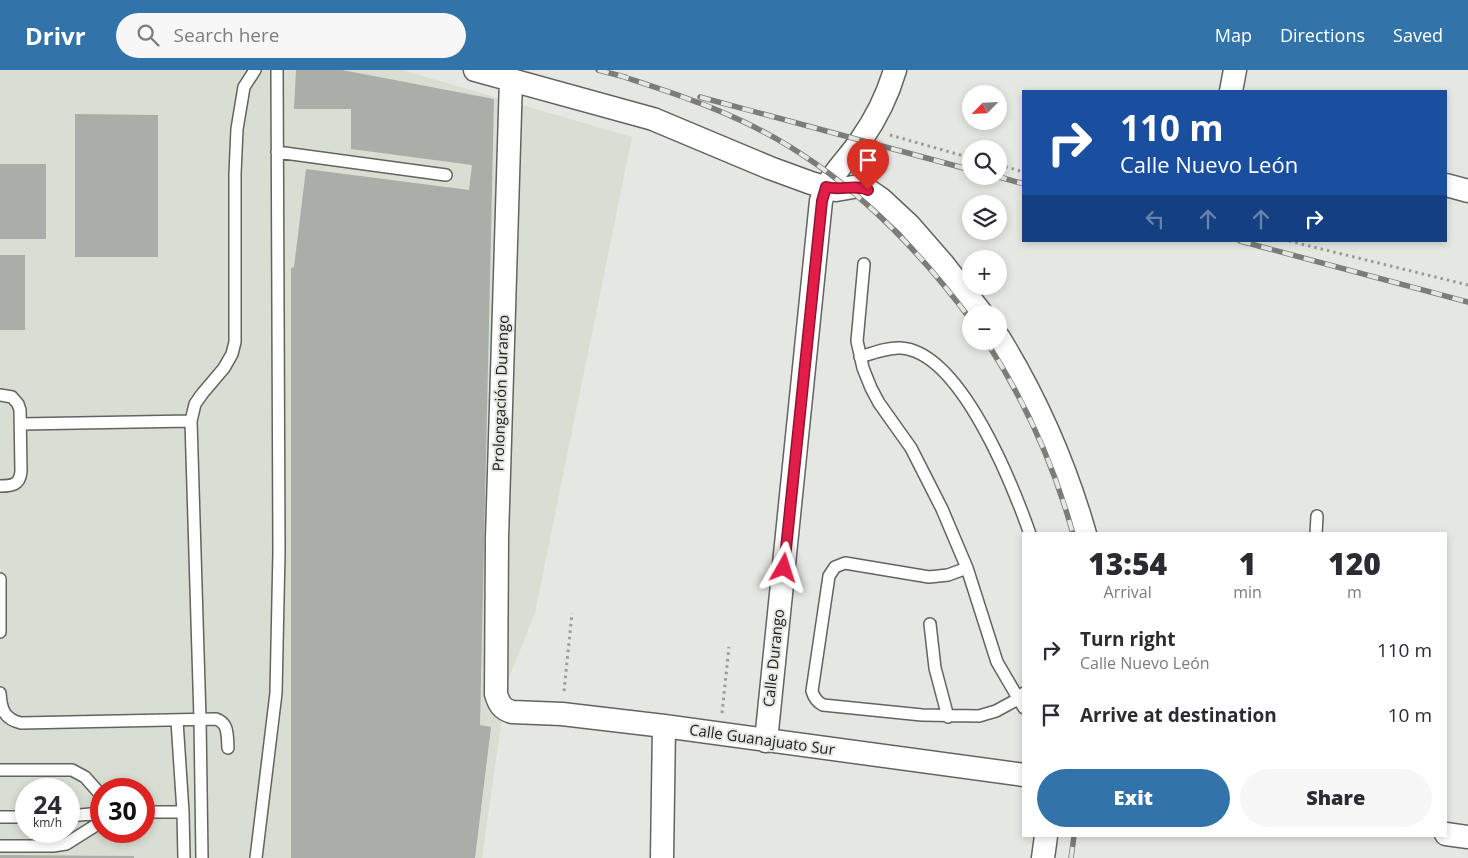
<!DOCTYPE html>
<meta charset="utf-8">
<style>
body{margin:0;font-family:"Open Sans",sans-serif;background:#f7f7f7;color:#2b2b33;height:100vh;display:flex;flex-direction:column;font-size:19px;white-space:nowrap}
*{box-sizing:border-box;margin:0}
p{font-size:16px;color:#7c7c81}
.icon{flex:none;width:28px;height:28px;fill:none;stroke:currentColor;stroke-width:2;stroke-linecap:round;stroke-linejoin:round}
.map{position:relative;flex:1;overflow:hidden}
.sheet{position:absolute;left:1022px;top:462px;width:425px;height:305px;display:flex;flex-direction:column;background:#fff;border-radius:0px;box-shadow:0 2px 8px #0003}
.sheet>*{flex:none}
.guide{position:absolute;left:1022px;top:20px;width:425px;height:152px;border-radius:0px;box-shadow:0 2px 8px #0003;background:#1a4fa0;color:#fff;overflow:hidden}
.needle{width:32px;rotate:246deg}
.fabs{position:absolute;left:962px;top:15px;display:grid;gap:10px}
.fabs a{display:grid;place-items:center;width:45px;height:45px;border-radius:50%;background:#fff;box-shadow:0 2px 8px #0003;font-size:25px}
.speed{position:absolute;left:15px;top:708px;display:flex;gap:10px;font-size:25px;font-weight:700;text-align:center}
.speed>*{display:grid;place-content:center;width:65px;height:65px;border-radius:50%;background:#fff;box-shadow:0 2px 8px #0003;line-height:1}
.speed small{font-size:12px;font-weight:400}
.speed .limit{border:8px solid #d22;background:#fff;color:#111}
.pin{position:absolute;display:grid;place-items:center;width:42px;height:42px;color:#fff;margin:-51px -21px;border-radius:50% 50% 50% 0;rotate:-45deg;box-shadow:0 0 5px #0007}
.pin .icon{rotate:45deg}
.me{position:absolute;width:55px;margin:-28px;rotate:6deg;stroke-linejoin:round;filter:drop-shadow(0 0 4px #0008)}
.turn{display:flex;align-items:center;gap:18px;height:105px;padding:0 15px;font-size:22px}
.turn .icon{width:65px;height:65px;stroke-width:2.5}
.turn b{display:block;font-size:35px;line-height:42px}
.lanes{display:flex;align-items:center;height:48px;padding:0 15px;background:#0003;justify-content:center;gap:25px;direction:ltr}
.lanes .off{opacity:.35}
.eta{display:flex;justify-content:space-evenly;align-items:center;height:85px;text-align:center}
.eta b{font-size:30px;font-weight:800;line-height:35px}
.action{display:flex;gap:10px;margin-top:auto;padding:10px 15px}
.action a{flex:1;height:58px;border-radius:30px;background:#3273a9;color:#fff;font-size:20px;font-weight:800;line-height:58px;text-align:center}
.action a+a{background:#f7f7f7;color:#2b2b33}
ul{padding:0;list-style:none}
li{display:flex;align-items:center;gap:15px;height:65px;padding:0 15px}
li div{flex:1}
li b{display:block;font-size:19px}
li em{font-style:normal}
header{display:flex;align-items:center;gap:30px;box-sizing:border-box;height:70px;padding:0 25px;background:#3273a9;color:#fff}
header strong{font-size:24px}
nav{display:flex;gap:28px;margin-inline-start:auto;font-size:18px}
.search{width:350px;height:45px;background:#f7f7f7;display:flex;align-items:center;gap:12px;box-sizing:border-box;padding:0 18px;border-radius:28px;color:#7c7c81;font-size:19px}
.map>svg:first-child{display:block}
</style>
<header>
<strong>Drivr</strong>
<div class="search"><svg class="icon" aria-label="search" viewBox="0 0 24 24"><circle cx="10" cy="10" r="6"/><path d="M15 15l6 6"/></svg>Search here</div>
<nav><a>Map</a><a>Directions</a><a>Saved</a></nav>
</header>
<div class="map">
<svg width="1468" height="788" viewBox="0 0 1468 788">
<rect width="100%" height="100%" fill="#e5e8e2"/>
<path fill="#d9ded2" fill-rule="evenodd" d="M0 0H402L632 67 535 543 507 613 482 788H0ZM26 719H69V761H26ZM101 719H144V761H101Z"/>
<path fill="#abada8" d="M296 0H342L494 29 480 655 491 657 475 788H291V198L294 197 306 99 469 120 472 95 351 79V39H294Z
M75 44 158 45V187H75Z
M0 94H46V169H0Z
M0 185H25V260H0Z
M0 785 134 786V788H0Z"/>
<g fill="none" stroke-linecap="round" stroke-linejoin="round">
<g stroke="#626460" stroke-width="14">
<path id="service" d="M277 82 446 105
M864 194 857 271 863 298 871 318 879 333 911 378 942 439 967 498 997 592 1024 638
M860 287C873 283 888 277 901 278 961 282 1013 416 1030 464
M0 325 12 327 18 334 20 340 21 401C20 415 12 416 0 416
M21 354 191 351
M1316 464 1317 446
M967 498 948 505 929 507 845 493 835 497 829 506 812 621C814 628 817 632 823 635L922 645 979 646 996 641 1018 629 1024 623
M0 509V562
M930 554 935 598 948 647
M0 623C1 639 4 649 21 653L216 649C229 653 227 666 228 678
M177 651 183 742 184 788
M0 700H72L85 707 101 725
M144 742H183
M69 746 101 743
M0 747H26
M0 776H53L66 774 101 752
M202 788 200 649 191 351 195 334 202 324 224 298 232 284 235 272V104L237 59 244 17 255 0
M256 788 276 623 279 482 277 0"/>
</g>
<g stroke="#626460" stroke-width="25">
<path id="minor" d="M475 0 653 49 770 98 811 113 836 120 859 116 868 120 881 129 909 155 943 194 982 244
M511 9 497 468 496 624C499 634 502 639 512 642L562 644 664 656 1024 705
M1231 21 1235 0
M1446 115 1468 121
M999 268C1037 330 1065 394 1085 464
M766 671 821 131C828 106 847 91 861 70 875 50 888 24 895 0
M1446 764 1468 767
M662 788 664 656
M1043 788 1046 766"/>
</g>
<path stroke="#999b97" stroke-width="3" stroke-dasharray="2.5 4" stroke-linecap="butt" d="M890 65 971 88
M999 95 1024 102
M1289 171 1468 215
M564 621 572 543
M722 643 729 577"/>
<use href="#service" stroke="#fff" stroke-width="11"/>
<use href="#minor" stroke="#fff" stroke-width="22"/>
<g stroke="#7c7d7a" stroke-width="5.5">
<path id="rail" d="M598 0 625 7
M618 5C660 19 702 32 742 51 836 95 909 167 971 250
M700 27 971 100
M996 106 1024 114
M1240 171 1468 232
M986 271C1025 331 1054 395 1073 464
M1071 788 1074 766"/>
</g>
<use href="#rail" stroke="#e5e8e2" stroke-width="4" stroke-dasharray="11" stroke-linecap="butt"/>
</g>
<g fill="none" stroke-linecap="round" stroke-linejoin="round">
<g stroke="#92132f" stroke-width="12">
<path id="route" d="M784 498 822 131 826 117C841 121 854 114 868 120"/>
</g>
<use href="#route" stroke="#e11d48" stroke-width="9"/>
</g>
<g text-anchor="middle" stroke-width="4" stroke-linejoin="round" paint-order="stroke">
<g font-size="15" fill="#20201f" stroke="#e5e8e2">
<text transform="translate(501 323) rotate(-88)" y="5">Prolongación Durango</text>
<text transform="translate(774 588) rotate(-84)" y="5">Calle Durango</text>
<text transform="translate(762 670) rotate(8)" y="5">Calle Guanajuato Sur</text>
</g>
</g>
</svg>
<div class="fabs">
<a><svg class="needle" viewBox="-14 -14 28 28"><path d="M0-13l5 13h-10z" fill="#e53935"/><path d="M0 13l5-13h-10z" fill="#7c7c81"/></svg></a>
<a><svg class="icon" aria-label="search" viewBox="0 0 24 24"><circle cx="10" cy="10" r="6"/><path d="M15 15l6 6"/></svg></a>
<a><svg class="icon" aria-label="layers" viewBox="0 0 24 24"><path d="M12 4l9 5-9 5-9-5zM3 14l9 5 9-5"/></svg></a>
<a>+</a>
<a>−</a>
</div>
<div class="speed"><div>24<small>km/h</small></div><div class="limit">30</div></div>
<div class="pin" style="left:868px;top:120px;background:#d93025"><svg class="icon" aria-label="arrive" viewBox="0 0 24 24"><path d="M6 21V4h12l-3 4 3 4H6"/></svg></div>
<svg class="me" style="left:784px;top:498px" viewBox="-20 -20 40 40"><path d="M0-17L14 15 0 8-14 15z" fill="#e11d48" stroke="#fff" stroke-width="4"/></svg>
<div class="guide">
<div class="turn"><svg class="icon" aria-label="right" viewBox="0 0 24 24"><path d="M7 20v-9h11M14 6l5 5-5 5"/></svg><div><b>110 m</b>Calle Nuevo León</div></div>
<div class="lanes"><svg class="icon off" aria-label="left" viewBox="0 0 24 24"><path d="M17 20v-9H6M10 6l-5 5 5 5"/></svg><svg class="icon off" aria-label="ahead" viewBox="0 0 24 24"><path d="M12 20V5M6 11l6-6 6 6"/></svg><svg class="icon off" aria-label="ahead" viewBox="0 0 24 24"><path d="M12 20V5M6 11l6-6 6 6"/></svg><svg class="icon" aria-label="right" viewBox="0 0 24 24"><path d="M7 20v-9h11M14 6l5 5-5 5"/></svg></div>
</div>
<section class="sheet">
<div class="eta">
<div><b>13:54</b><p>Arrival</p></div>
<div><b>1</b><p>min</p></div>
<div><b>120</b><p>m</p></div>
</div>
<ul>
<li><svg class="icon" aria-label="right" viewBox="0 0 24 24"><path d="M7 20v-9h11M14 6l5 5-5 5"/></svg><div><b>Turn right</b><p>Calle Nuevo León</p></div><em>110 m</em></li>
<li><svg class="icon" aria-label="arrive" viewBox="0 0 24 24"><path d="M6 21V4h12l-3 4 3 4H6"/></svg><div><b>Arrive at destination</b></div><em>10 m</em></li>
</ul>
<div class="action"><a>Exit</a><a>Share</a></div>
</section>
</div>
